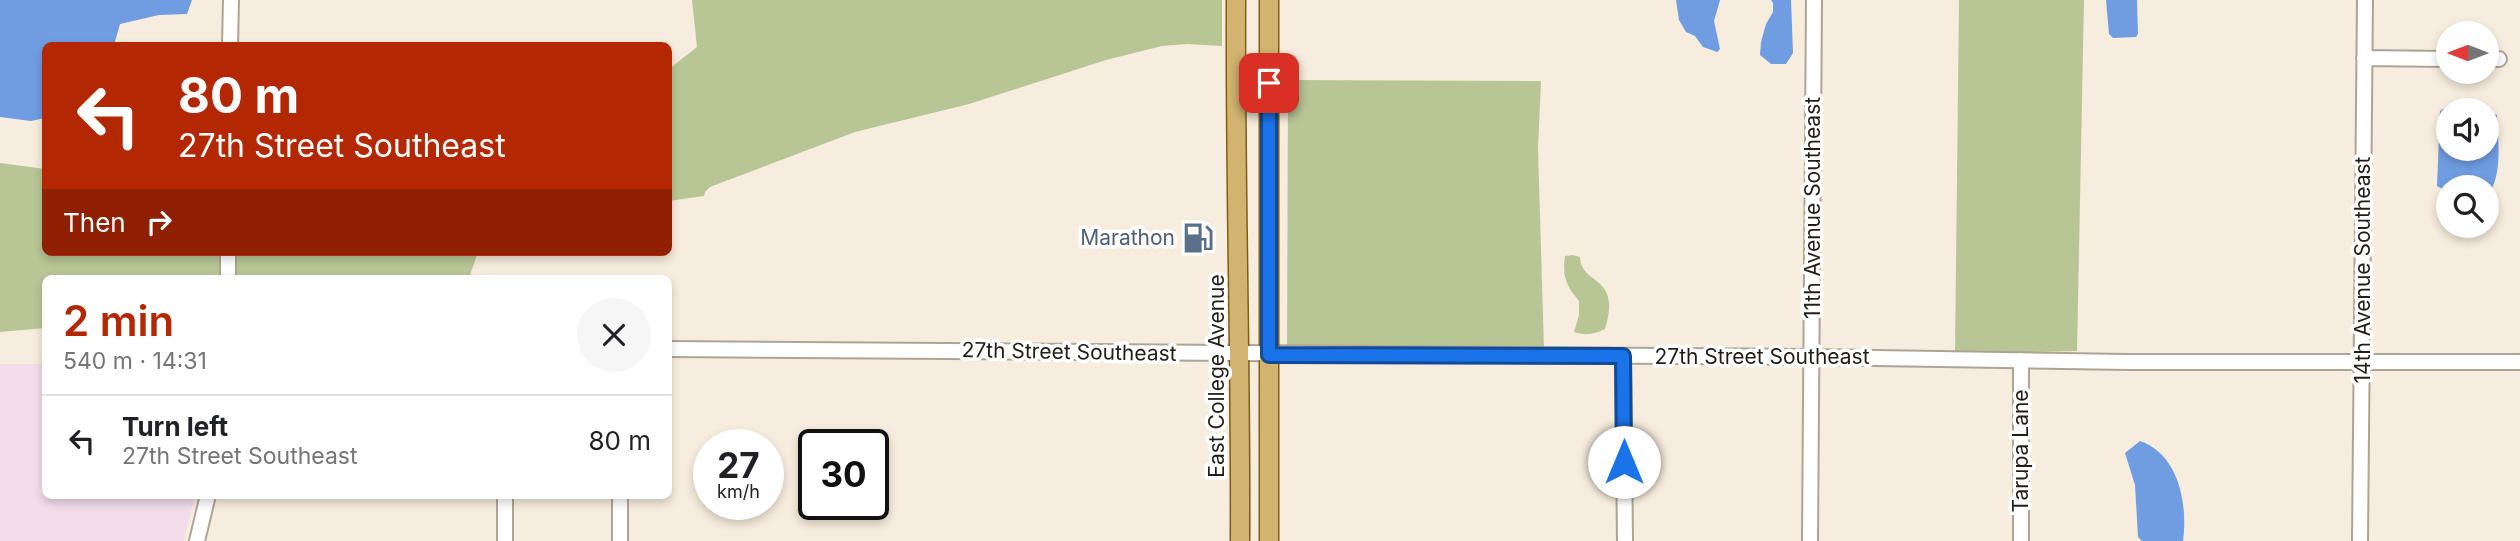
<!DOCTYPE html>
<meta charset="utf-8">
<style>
body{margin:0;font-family:Inter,sans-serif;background:#f6f6f6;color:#202124;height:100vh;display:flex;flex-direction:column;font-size:26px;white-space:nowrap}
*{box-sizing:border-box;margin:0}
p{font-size:23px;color:#757577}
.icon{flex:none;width:38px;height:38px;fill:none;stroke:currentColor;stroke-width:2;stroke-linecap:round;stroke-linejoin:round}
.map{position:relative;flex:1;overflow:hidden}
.drawer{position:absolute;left:42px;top:275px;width:630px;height:224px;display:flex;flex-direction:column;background:#fff;border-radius:10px;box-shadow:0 4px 10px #0003}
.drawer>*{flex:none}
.guide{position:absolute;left:42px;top:42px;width:630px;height:214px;border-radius:10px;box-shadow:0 4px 10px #0003;background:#b32802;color:#fff;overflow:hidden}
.needle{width:46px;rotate:270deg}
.tools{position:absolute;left:2436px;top:21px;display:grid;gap:14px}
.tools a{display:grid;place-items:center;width:63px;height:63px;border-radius:50%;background:#fff;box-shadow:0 4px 10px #0003;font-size:35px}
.speed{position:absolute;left:693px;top:429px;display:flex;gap:14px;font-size:35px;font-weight:700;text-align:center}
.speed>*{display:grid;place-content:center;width:91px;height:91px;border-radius:50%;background:#fff;box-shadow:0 4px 10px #0003;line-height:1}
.speed small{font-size:18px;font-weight:400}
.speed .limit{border:4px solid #111;border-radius:10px;background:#fff;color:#111}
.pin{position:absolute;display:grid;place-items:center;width:60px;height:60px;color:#fff;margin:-30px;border-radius:14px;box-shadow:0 4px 10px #0006}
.me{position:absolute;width:77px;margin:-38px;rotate:0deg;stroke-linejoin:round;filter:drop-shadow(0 0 5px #0008)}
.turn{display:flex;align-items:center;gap:24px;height:147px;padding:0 21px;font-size:32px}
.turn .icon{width:91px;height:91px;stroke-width:2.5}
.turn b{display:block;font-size:49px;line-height:60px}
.then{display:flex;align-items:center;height:66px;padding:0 21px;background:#0003;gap:14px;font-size:26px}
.round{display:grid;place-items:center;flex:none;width:74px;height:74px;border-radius:37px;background:#f6f6f6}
.head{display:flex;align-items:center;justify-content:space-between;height:119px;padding:0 21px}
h1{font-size:42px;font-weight:600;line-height:52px;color:#b32802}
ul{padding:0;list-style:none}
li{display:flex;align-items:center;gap:21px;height:91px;padding:0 21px;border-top:2px solid #e0e0e0}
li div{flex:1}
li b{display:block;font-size:26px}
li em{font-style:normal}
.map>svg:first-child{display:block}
</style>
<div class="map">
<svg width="2520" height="541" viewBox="0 0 2520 541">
<rect width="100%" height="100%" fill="#f7edde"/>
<path fill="#f3ddeb" d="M0 364H45L46 495H195L184 541H0Z"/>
<path fill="#b8c695" d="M692 0H1222V46L1187 44 1162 46 1106 60 969 104 855 132 710 187 705 192 704 196 669 201V69L697 47Z
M1959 0H2084L2077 351 1955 354Z
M1288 80 1541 81 1538 149 1544 349 1287 350Z
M0 163 45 169 46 252H223V278H46L45 328 0 332Z
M234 252H478L469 278H233Z
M1573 255 1580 257C1581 286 1622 274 1605 329 1594 334 1586 336 1574 332L1579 315V301C1566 286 1562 276 1565 256Z"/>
<path fill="#709de2" d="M0 0H192L187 14 159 15 120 24 114 45 46 46 45 118 31 121 0 117Z
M1676 0H1720L1714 21 1720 49 1717 52 1703 47 1695 36 1686 32 1679 20Z
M1771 0H1791L1793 53 1786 64H1771L1760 55 1761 42 1766 24 1773 12V3Z
M2106 0H2137L2138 34 2136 37 2113 38 2109 34Z
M2448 106 2479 110H2448V149H2487V111L2497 115C2498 142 2503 173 2488 196L2487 187H2448V192L2437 186 2440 111Z
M2140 441C2179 454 2188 505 2183 541H2142L2138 537 2135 485 2125 453Z"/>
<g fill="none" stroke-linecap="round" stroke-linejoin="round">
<g stroke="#ada496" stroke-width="18">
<path id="minor" d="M230 46 231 0
M2364 58 2448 59
M2487 59H2499
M228 278V252
M668 349 1812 357 2127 362H2520
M1623 356 1625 541
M505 495V541
M197 541 208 495
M620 541V495
M1810 541 1814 0
M2021 541V360
M2360 541 2365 0"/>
</g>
<g stroke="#815e12" stroke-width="21">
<path id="major" d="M1236 0C1235 180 1241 361 1240 541
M1269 541V0"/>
</g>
<use href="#minor" stroke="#fff" stroke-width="14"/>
<use href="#major" stroke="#d2b36f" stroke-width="18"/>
</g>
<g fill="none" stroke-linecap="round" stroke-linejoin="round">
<g stroke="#114b97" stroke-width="18">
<path id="route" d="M1269 83V355L1623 356 1624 462"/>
</g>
<use href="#route" stroke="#1a73e8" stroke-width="12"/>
</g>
<defs>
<g id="fuel-bare" transform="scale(2.415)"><path d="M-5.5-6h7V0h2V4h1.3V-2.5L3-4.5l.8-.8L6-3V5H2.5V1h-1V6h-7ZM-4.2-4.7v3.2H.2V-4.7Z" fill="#5c6f8a" stroke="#fff" stroke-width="2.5" paint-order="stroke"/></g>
</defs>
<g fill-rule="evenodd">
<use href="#fuel-bare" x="1198" y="238"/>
</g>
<g text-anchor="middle" stroke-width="7" stroke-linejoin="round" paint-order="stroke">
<g font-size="21" fill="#211e18" stroke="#fff">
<text transform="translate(1813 208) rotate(-90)" y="7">11th Avenue Southeast</text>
<text transform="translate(2363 270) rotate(-90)" y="7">14th Avenue Southeast</text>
<text transform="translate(1069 352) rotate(1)" y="7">27th Street Southeast</text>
<text x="1762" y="364">27th Street Southeast</text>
<text transform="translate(1217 376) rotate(-90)" y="7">East College Avenue</text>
<text transform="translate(2021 451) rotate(-90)" y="7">Tarupa Lane</text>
</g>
<g font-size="21" fill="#4e5e75" stroke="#fff" text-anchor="end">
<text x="1175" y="245">Marathon</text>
</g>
</g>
</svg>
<div class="tools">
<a><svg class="needle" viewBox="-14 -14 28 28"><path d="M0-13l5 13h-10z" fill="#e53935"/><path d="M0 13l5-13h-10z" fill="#757577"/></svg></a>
<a><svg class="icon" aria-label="sound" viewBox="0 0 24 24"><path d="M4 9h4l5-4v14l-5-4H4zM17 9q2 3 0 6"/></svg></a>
<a><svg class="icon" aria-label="search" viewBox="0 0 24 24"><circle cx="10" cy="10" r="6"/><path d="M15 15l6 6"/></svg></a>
</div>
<div class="speed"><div>27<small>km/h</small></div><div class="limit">30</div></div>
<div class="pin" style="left:1269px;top:83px;background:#d93025"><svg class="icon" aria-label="arrive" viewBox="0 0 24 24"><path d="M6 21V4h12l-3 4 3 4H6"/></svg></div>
<svg class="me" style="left:1624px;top:462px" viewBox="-20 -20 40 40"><circle r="19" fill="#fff"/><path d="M0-13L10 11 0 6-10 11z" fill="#1a73e8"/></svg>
<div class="guide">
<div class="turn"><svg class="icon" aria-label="left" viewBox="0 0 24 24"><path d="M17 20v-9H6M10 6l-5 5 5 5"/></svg><div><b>80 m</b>27th Street Southeast</div></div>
<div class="then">Then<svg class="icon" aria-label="right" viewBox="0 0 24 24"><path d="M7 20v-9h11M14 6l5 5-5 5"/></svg></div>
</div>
<section class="drawer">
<div class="head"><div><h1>2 min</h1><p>540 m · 14:31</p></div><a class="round"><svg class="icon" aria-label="close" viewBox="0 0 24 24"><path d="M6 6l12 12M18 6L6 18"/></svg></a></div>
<ul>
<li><svg class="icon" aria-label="left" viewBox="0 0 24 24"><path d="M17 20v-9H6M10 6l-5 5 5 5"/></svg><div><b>Turn left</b><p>27th Street Southeast</p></div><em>80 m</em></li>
</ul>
</section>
</div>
